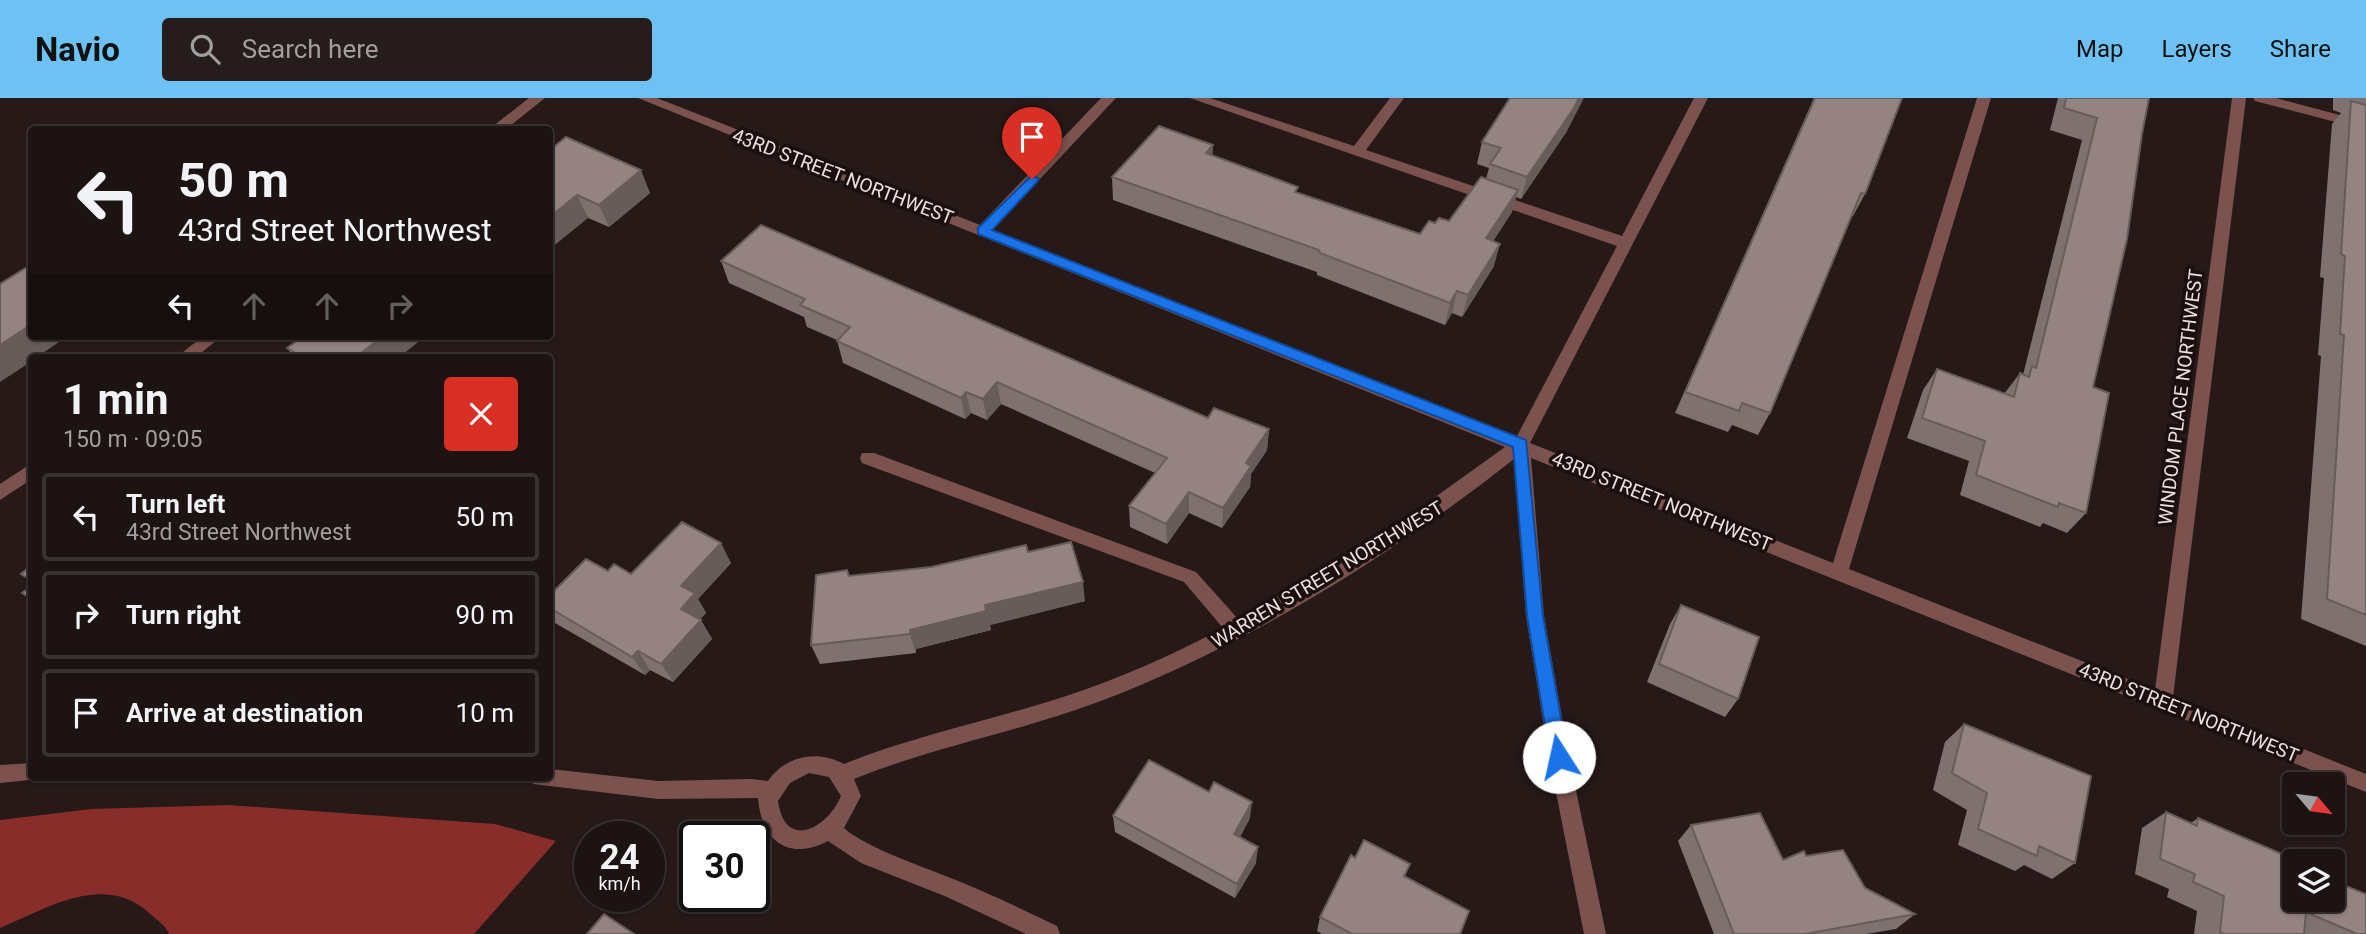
<!DOCTYPE html>
<meta charset="utf-8">
<style>
body{margin:0;font-family:Roboto,sans-serif;background:#251c1b;color:#f1f3f6;height:100vh;display:flex;flex-direction:column;font-size:26px;white-space:nowrap}
*{box-sizing:border-box;margin:0}
p{font-size:23px;color:#a09e9f}
.icon{flex:none;width:38px;height:38px;fill:none;stroke:currentColor;stroke-width:2;stroke-linecap:round;stroke-linejoin:round}
.map{position:relative;flex:1;overflow:hidden}
.drawer{position:absolute;left:28px;top:256px;width:525px;height:427px;display:flex;flex-direction:column;background:#1c1312;border-radius:7px;box-shadow:0 2px 5px #0004,0 0 0 2px #3a3232}
.drawer>*{flex:none}
.guide{position:absolute;left:28px;top:28px;width:525px;height:214px;border-radius:7px;box-shadow:0 2px 5px #0004,0 0 0 2px #3a3232;background:#1c1312;color:#f1f3f6;overflow:hidden}
.needle{width:46px;rotate:119deg}
.fabs{position:absolute;left:2282px;top:674px;display:grid;gap:14px}
.fabs a{display:grid;place-items:center;width:63px;height:63px;border-radius:7px;background:#1c1312;box-shadow:0 2px 5px #0004,0 0 0 2px #3a3232;font-size:35px}
.speed{position:absolute;left:574px;top:723px;display:flex;gap:14px;font-size:35px;font-weight:700;text-align:center}
.speed>*{display:grid;place-content:center;width:91px;height:91px;border-radius:50%;background:#1c1312;box-shadow:0 2px 5px #0004,0 0 0 2px #3a3232;line-height:1}
.speed small{font-size:18px;font-weight:400}
.speed .limit{border:4px solid #111;border-radius:10px;background:#fff;color:#111}
.pin{position:absolute;display:grid;place-items:center;width:60px;height:60px;color:#fff;margin:-72px -30px;border-radius:50% 50% 50% 0;rotate:-45deg;box-shadow:0 0 7px #0007}
.pin .icon{rotate:45deg}
.me{position:absolute;width:77px;margin:-38px;rotate:350deg;stroke-linejoin:round;filter:drop-shadow(0 0 5px #0008)}
.turn{display:flex;align-items:center;gap:24px;height:147px;padding:0 35px;font-size:32px}
.turn .icon{width:91px;height:91px;stroke-width:2.5}
.turn b{display:block;font-size:49px;line-height:60px}
.lanes{display:flex;align-items:center;height:66px;padding:0 35px;background:#0003;justify-content:center;gap:35px;direction:ltr}
.lanes .off{opacity:.35}
.round{display:grid;place-items:center;flex:none;width:74px;height:74px;border-radius:7px;background:#251c1b}
.head{display:flex;align-items:center;justify-content:space-between;height:119px;padding:0 35px}
h1{font-size:42px;font-weight:700;line-height:52px}
ul{padding:0;list-style:none}
li{display:flex;align-items:center;gap:21px;height:88px;margin:0 14px 10px;padding:0 21px;border:4px solid #3a3232;border-radius:7px}
li div{flex:1}
li b{display:block;font-size:26px}
li em{font-style:normal}
header{display:flex;align-items:center;gap:42px;box-sizing:border-box;height:98px;padding:0 35px;background:#6ec2f3;color:#111}
header strong{font-size:33px}
nav{display:flex;gap:38px;margin-inline-start:auto;font-size:24px}
.search{width:490px;height:63px;background:#251c1b;display:flex;align-items:center;gap:18px;box-sizing:border-box;padding:0 24px;border-radius:7px;color:#a09e9f;font-size:26px}
.map>svg:first-child{display:block}
</style>
<header>
<strong>Navio</strong>
<div class="search"><svg class="icon" aria-label="search" viewBox="0 0 24 24"><circle cx="10" cy="10" r="6"/><path d="M15 15l6 6"/></svg>Search here</div>
<nav><a>Map</a><a>Layers</a><a>Share</a></nav>
</header>
<div class="map">
<svg width="2366" height="836" viewBox="0 0 2366 836">
<rect width="100%" height="100%" fill="#261918"/>
<path fill="#892d2a" d="M228 707 495 726 556 743 474 836H169C166 827 154 820 147 813 101 775 46 811 0 830V722L91 711Z"/>
<g fill="none" stroke-linecap="round" stroke-linejoin="round">
<path fill="#7c524e" fill-rule="evenodd" d="M529 0H545L505 32H488Z
M638 0H657L980 127 1101 0H1116L992 132 1516 340 1617 148 1190 0H1210L1354 48 1390 0H1404L1366 52 1622 138 1694 0H1708L1530 345 1833 465 1977 0H1991L1849 471 2155 592 2232 0H2246L2173 599 2366 676V694L1531 360 1544 518 1569 659 1606 836H1584L1549 659 1526 518 1514 361C1393 457 1242 550 1098 604 1018 634 933 649 854 681L861 698 844 730 850 735C879 754 911 764 943 777 982 792 1020 810 1057 828L1060 836H1026L947 799 861 765 828 743C788 764 761 742 758 700L658 701 533 686 530 679H550V671L658 683 751 681 768 683C785 658 817 651 844 666 914 638 988 623 1060 600 1116 582 1171 558 1223 530L1184 484 862 365 860 360 862 355H874L1196 474 1239 522 1392 430 1505 349ZM809 675 829 679 841 698C827 731 785 753 778 703L790 685Z
M2253 0H2276L2366 24V32L2255 3Z
M203 238H222L196 259H177Z
M32 365V381L0 402V386Z
M32 665V679L39 681 0 685V667Z"/>
</g>
<path fill="#7f716f" d="M1814 0 1865 96 1853 118H1851L1770 315 1758 337 1732 327 1728 334 1675 315Z
M2058 0H2149L2093 289 2086 415 2067 435 2043 425 2040 429 1960 397 1969 363 1907 340 1923 292 1937 271 2004 296 2020 275 2023 277 2082 42 2050 32Z
M2333 0H2366V548L2301 521 2321 258 2318 257 2324 180 2320 179 2332 26 2341 15 2333 12Z
M1567 33 1521 101 1516 99 1512 114 1493 143 1494 168 1462 219 1452 215 1445 227 1317 177V174L1113 102 1112 79 1213 47 1212 57 1297 94 1420 136 1435 125 1449 123 1486 81 1489 70 1477 66 1482 44Z
M550 52 650 95 609 129 588 120Z
M721 163 1208 320 1269 331 1267 352 1251 376 1250 389 1222 430 1189 415 1167 446 1130 429 1129 408 1155 375 1001 306 987 322 971 315 965 321 843 265 837 242 807 229 804 219 729 185Z
M304 238H413L418 244 399 259H294L287 250Z
M1028 454 1085 503 990 527 991 532 916 551V555L820 566 811 547 849 478 931 469Z
M731 465 698 501 706 515 700 521 712 541 673 584 650 572 645 577 555 525 550 517V497L608 473 631 476Z
M1681 507 1738 601 1725 619 1647 584 1670 526Z
M1964 626 2075 765 2052 781 2024 767 2015 773 1958 747 1967 712 1933 692 1945 644Z
M2166 714 2191 725 2198 720 2366 836H2194L2197 813 2167 799 2169 791 2135 776 2142 730Z
M1113 718 1250 720 1240 739 1256 765 1235 800 1115 734Z
M1691 727 1783 762 1806 758 1915 816 1896 831 1866 836H1714L1678 743Z
M1355 760 1410 766 1405 779 1460 836H1322L1317 833 1320 819Z"/>
<path fill="#685c5a" d="M1579 0H1584L1567 33 1521 101 1527 79Z
M1213 47 1212 69 1206 55Z
M641 72 650 95 609 129 599 107Z
M1518 92 1512 114 1481 162 1486 140Z
M577 97 588 120 550 151V119Z
M1500 146 1494 168 1462 219 1468 197Z
M1457 193 1452 215 1445 227 1450 205Z
M32 226V238H63L65 240 37 259H32V263L0 284V247Z
M65 238H76L69 242Z
M383 238H413L418 244 399 259H356Z
M997 284 1001 306 987 322 983 301Z
M966 294 971 315 965 321 961 300Z
M1269 331 1267 352 1251 376 1250 389 1222 430 1223 410 1246 365Z
M1189 394V415L1167 446 1166 426Z
M721 445 731 465 698 501 706 515 692 530 681 511V488Z
M1083 484 1085 503 990 527 991 532 916 551V555L910 536V532L985 507Z
M701 522 712 541 673 584 661 566Z
M638 553 650 572 645 577 632 559Z
M1252 704 1250 720 1233 752 1234 736Z
M1258 749 1256 765 1235 800 1237 786Z"/>
<path fill="#948381" stroke="#685c5a" stroke-width="2" d="M1510 0H1579L1574 10 1527 79 1490 66 1501 50 1482 44Z
M1815 0H1902L1865 96 1861 95 1770 315 1742 305 1739 313 1685 294Z
M2066 0H2149L2142 36 2127 141 2093 289 2109 295 2086 415 2059 405 2058 409 1976 377 1985 343 1922 320 1937 271 2014 299 2020 275 2029 279 2032 268 2036 270 2097 20 2064 10Z
M2351 3 2366 7V517L2327 501 2344 237 2340 236 2345 158 2341 156Z
M1159 28 1213 47 1206 55 1298 89 1295 94 1420 136 1429 123 1435 125 1439 120 1449 123 1481 79 1518 92 1486 140 1500 146 1468 197 1457 193 1450 205 1320 155 1319 152 1112 79Z
M566 39 641 72 599 107 577 97 550 119V52Z
M761 127 1208 320 1214 310 1269 331 1246 365 1251 368 1223 410 1189 394 1166 426 1129 408 1167 360 997 284 983 301 966 294 961 300 837 243 850 229 800 207 805 201 721 163Z
M32 166V226L0 247V186Z
M304 238H383L356 259H303L287 250Z
M682 424 721 445 681 488 695 495 681 511 701 522 661 566 638 553 632 559 550 510V497L586 461 608 473 614 466 631 476Z
M1071 444 1083 484 985 507 986 513 910 532V536L811 547 816 477 847 472 849 478 931 469 1026 447 1028 454Z
M32 467V483L21 476Z
M32 488V501L22 495Z
M1681 507 1759 539 1738 601 1659 566Z
M1964 626 2091 678 2075 765 2039 748 2037 758 1978 731 1987 695 1952 675Z
M1149 662 1209 694 1214 684 1252 704 1234 736 1258 749 1237 786 1113 718Z
M2166 714 2197 728 2198 720 2298 763H2294V802H2333V783L2366 796V836H2357L2306 814 2304 836H2224L2220 834 2224 798 2193 784 2195 776 2160 761Z
M1760 715 1783 762 1804 753 1806 758 1843 752 1865 790 1915 816 1805 836H1734L1691 727Z
M1364 742 1410 766 1404 778 1469 813 1460 836H1352L1320 819 1351 757 1355 760Z
M604 816 634 836H587Z"/>
<path fill="#1a73e8" stroke="#114b97" stroke-width="2" d="M1032 77 1039 81 1037 84 992 132 1526 342 1543 518 1568 659 1565 665 1559 668 1552 665 1550 659 1527 518 1513 349 978 136V130Z"/>
<g text-anchor="middle" stroke-width="7" stroke-linejoin="round" paint-order="stroke">
<g font-size="19" fill="#e9e0df" stroke="#1c100f">
<text transform="translate(843 78) rotate(21)" y="7">43RD STREET NORTHWEST</text>
<text transform="translate(2180 299) rotate(-83)" y="7">WINDOM PLACE NORTHWEST</text>
<text transform="translate(1662 403) rotate(22)" y="7">43RD STREET NORTHWEST</text>
<text transform="translate(1327 476) rotate(-31)" y="7">WARREN STREET NORTHWEST</text>
<text transform="translate(2189 614) rotate(22)" y="7">43RD STREET NORTHWEST</text>
</g>
</g>
</svg>
<div class="fabs">
<a><svg class="needle" viewBox="-14 -14 28 28"><path d="M0-13l5 13h-10z" fill="#e53935"/><path d="M0 13l5-13h-10z" fill="#a09e9f"/></svg></a>
<a><svg class="icon" aria-label="layers" viewBox="0 0 24 24"><path d="M12 4l9 5-9 5-9-5zM3 14l9 5 9-5"/></svg></a>
</div>
<div class="speed"><div>24<small>km/h</small></div><div class="limit">30</div></div>
<div class="pin" style="left:1032px;top:81px;background:#d93025"><svg class="icon" aria-label="arrive" viewBox="0 0 24 24"><path d="M6 21V4h12l-3 4 3 4H6"/></svg></div>
<svg class="me" style="left:1559px;top:659px" viewBox="-20 -20 40 40"><circle r="19" fill="#fff"/><path d="M0-13L10 11 0 6-10 11z" fill="#1a73e8"/></svg>
<div class="guide">
<div class="turn"><svg class="icon" aria-label="left" viewBox="0 0 24 24"><path d="M17 20v-9H6M10 6l-5 5 5 5"/></svg><div><b>50 m</b>43rd Street Northwest</div></div>
<div class="lanes"><svg class="icon" aria-label="left" viewBox="0 0 24 24"><path d="M17 20v-9H6M10 6l-5 5 5 5"/></svg><svg class="icon off" aria-label="ahead" viewBox="0 0 24 24"><path d="M12 20V5M6 11l6-6 6 6"/></svg><svg class="icon off" aria-label="ahead" viewBox="0 0 24 24"><path d="M12 20V5M6 11l6-6 6 6"/></svg><svg class="icon off" aria-label="right" viewBox="0 0 24 24"><path d="M7 20v-9h11M14 6l5 5-5 5"/></svg></div>
</div>
<section class="drawer">
<div class="head"><div><h1>1 min</h1><p>150 m · 09:05</p></div><a class="round" style="background:#d93025;color:#fff"><svg class="icon" aria-label="close" viewBox="0 0 24 24"><path d="M6 6l12 12M18 6L6 18"/></svg></a></div>
<ul>
<li><svg class="icon" aria-label="left" viewBox="0 0 24 24"><path d="M17 20v-9H6M10 6l-5 5 5 5"/></svg><div><b>Turn left</b><p>43rd Street Northwest</p></div><em>50 m</em></li>
<li><svg class="icon" aria-label="right" viewBox="0 0 24 24"><path d="M7 20v-9h11M14 6l5 5-5 5"/></svg><div><b>Turn right</b></div><em>90 m</em></li>
<li><svg class="icon" aria-label="arrive" viewBox="0 0 24 24"><path d="M6 21V4h12l-3 4 3 4H6"/></svg><div><b>Arrive at destination</b></div><em>10 m</em></li>
</ul>
</section>
</div>
